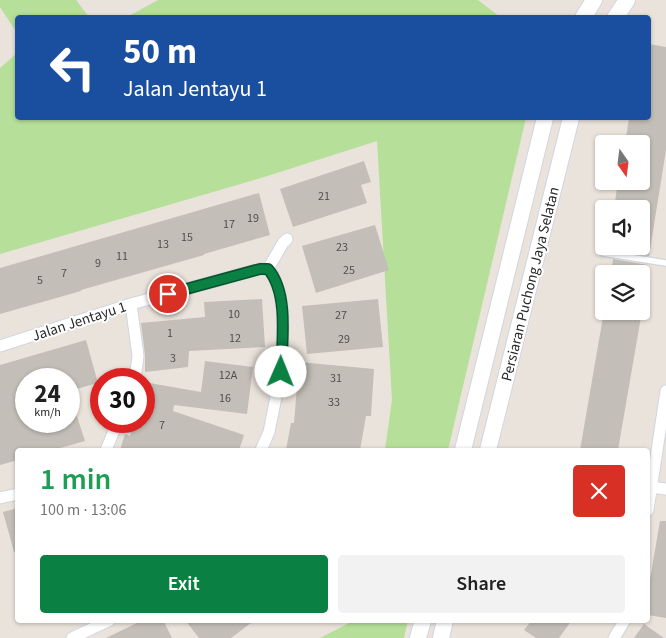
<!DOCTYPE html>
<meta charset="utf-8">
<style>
body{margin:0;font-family:"Source Sans 3",sans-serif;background:#f2f2f2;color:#222;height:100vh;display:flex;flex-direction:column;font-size:19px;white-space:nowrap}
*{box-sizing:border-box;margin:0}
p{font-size:16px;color:#767676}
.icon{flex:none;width:28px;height:28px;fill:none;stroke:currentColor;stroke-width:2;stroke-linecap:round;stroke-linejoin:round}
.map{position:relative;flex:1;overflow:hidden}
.details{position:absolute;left:15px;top:448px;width:635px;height:175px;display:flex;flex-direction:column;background:#fff;border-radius:5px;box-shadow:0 1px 4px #0004}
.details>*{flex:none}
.banner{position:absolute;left:15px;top:15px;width:636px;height:105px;border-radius:5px;box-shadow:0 1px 4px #0004;background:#1a4fa0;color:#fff;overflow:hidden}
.needle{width:32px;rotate:166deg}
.fabs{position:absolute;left:595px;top:135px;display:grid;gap:10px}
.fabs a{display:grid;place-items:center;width:55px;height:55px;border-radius:5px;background:#fff;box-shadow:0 1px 4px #0004;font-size:25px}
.speed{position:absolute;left:15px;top:368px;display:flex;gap:10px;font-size:25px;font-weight:700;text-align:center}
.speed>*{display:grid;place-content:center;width:65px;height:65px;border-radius:50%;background:#fff;box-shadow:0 1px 4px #0004;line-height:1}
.speed small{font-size:12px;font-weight:400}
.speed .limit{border:8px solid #d22;background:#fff;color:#111}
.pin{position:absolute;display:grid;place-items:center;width:42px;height:42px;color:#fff;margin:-21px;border:2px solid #fff;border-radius:50%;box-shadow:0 1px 5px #0007}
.me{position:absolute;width:55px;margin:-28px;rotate:1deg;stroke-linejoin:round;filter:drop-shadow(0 0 4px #0008)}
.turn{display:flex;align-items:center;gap:18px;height:105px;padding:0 25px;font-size:22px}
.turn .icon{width:65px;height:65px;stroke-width:2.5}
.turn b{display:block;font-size:35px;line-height:42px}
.round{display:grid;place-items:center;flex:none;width:52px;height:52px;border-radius:5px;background:#f2f2f2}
.overview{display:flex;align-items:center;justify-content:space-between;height:85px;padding:0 25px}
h1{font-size:30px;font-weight:600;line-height:38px;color:#1e9e55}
.action{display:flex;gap:10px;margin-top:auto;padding:10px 25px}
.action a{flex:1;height:58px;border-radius:5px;background:#0b8043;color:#fff;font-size:20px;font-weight:600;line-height:58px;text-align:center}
.action a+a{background:#f2f2f2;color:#222}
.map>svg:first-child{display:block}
</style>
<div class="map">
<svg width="666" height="638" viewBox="0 0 666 638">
<rect width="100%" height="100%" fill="#eae3db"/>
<path fill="#b6df99" d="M0 0H76L89 17 18 18 17 33 0 7Z
M158 0H478L500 17H127Z
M17 53 18 118H526L448 450H385L392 400 377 141 261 178 0 254V68Z
M355 620H408L404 638H320Z"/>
<path fill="#c3beb7" d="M649 44 666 47V150L649 256 615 250V246H641V209H614L618 181H641V144H625L629 118H649Z
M364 161 371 182 361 185 367 203 293 227 280 189Z
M259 193 270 235 204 254V255L81 290V291L0 314V268Z
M375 225 389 270 316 293 302 246Z
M613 259 648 265 646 274H611Z
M262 299 265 347 189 351 188 367 145 372V355L141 323 205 317 204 302Z
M378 299 383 347 307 354 302 306Z
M604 311H642L618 450H580Z
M86 340 98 383 69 391V379H26V421H69V399L71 398 85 441 53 450H18V460L0 465V365Z
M205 361 253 367 247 414 174 405 173 411 244 435 239 450H120L125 434 130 436 133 421H144V382L201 392Z
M299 362 374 369 371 416H366L360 450H286L291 423H294Z
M18 508V552H14L3 512Z
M660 521H666V618L648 615V591Z
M143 620H163L172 638H106Z
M185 620H255L231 638H199Z
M532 620H572L559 638H536L524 630Z
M644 624 664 638H634Z"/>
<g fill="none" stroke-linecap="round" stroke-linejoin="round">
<g stroke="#d0d5e1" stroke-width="8">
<path id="service" d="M603 253 666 263"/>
</g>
<g stroke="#d0d5e1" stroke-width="13">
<path id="minor" d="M268 269 283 243 287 239
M131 304 138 356 135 379
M0 346 131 304 260 269H268L273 275 280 293 283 318 281 372 269 432 261 450
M106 450 118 421
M651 487 666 489
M0 498 18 494
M648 510 666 391
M72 638 110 620
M614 638 625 620"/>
</g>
<g stroke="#d0d5e1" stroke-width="18">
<path id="secondary" d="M583 18 594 0
M615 18 627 0
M463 450 545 118
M488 450 571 118
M418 638 423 620
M441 638 445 620"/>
</g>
<use href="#service" stroke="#fff" stroke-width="5.5"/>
<use href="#minor" stroke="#fff" stroke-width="11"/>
<use href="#secondary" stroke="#fff" stroke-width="16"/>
</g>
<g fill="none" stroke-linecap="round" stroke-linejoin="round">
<g stroke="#07532c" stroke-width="12">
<path id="route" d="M168 294 260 269H268C289 293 282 341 281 372"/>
</g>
<use href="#route" stroke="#0b8043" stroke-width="9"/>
</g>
<g text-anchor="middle" stroke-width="4" stroke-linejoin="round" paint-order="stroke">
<g font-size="12" fill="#504e4c">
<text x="324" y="200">21</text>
<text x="253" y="222">19</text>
<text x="229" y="228">17</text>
<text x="187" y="241">15</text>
<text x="163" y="248">13</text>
<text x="342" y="251">23</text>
<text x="122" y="260">11</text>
<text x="98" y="267">9</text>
<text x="349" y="274">25</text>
<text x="64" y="277">7</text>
<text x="40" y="284">5</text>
<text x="234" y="318">10</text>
<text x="341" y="319">27</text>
<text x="170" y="337">1</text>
<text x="235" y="342">12</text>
<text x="344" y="343">29</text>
<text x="173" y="362">3</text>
<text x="228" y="379">12A</text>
<text x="336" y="382">31</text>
<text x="225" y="402">16</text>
<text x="334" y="406">33</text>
<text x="162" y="429">7</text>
</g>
<g font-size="15" fill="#292929" stroke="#fff">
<text transform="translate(530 284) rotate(-76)" y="5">Persiaran Puchong Jaya Selatan</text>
<text transform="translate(79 321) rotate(-18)" y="5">Jalan Jentayu 1</text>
</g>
</g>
</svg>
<div class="fabs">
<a><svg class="needle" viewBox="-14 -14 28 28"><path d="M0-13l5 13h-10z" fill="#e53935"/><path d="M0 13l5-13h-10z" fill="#767676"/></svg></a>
<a><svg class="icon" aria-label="sound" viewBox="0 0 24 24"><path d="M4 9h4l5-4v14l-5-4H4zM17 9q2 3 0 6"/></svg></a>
<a><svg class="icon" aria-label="layers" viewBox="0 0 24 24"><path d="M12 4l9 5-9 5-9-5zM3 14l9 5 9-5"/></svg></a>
</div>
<div class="speed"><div>24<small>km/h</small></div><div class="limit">30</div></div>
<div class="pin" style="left:168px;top:294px;background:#d93025"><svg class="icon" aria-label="arrive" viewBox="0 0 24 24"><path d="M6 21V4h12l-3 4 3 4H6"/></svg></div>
<svg class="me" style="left:281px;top:372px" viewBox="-20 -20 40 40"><circle r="19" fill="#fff"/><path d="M0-13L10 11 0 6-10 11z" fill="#0b8043"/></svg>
<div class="banner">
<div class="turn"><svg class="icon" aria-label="left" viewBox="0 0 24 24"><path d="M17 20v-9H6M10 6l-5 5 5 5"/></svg><div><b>50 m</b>Jalan Jentayu 1</div></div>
</div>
<section class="details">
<div class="overview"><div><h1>1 min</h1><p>100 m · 13:06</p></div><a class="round" style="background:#d93025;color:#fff"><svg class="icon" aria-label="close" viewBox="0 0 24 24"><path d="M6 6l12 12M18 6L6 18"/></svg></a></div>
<div class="action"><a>Exit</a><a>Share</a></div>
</section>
</div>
